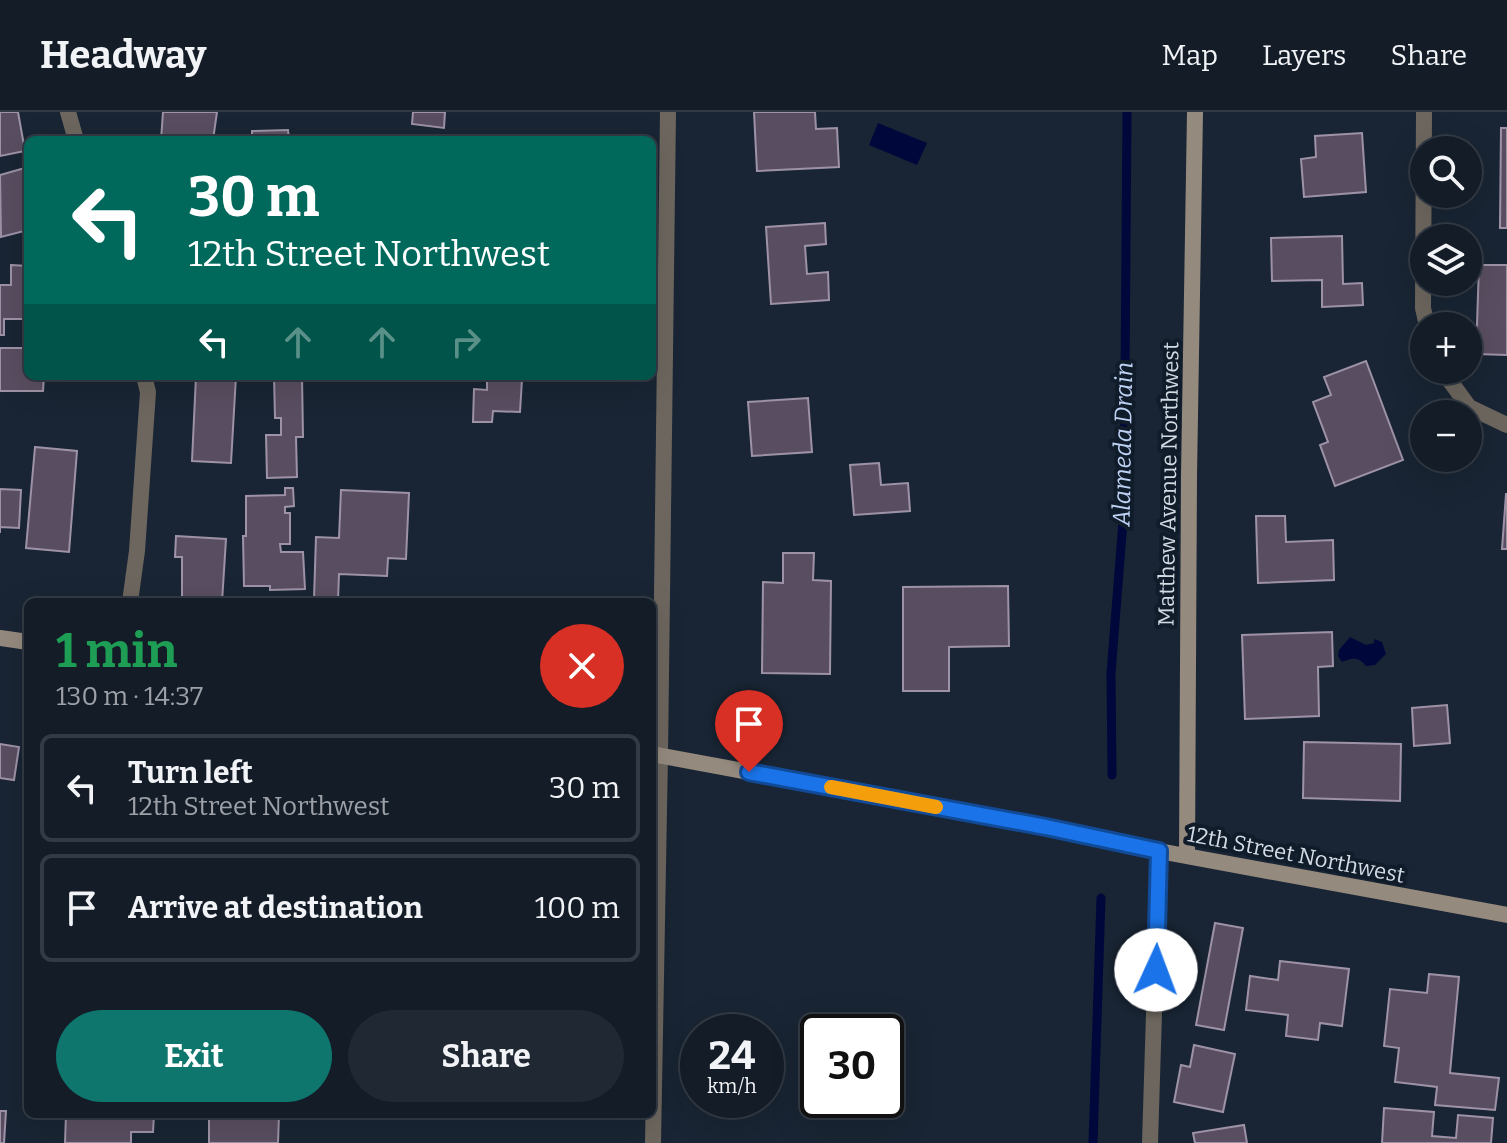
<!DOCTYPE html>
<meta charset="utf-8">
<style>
body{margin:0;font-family:Bitter,serif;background:#202933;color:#f1f3f6;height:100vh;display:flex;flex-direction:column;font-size:30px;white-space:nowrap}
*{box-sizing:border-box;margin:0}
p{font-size:26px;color:#9da1a7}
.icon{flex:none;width:44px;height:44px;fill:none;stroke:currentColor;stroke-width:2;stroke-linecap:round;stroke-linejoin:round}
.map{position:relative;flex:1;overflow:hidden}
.panel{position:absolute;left:24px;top:486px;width:632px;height:520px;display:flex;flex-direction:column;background:#131c27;border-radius:12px;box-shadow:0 8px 32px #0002,0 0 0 2px #323a44}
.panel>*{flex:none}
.banner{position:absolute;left:24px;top:24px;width:632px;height:244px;border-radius:12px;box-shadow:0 8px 32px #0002,0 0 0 2px #323a44;background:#00695c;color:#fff;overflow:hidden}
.tools{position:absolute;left:1410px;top:24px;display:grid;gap:16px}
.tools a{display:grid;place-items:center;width:72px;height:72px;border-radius:50%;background:#131c27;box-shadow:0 8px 32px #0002,0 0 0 2px #323a44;font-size:40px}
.speed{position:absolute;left:680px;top:902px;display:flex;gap:16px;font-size:40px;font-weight:700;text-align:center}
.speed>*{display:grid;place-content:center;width:104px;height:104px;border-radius:50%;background:#131c27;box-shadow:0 8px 32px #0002,0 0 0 2px #323a44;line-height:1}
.speed small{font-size:20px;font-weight:400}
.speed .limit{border:4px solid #111;border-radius:12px;background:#fff;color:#111}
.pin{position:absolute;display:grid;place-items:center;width:68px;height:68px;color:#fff;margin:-82px -34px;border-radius:50% 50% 50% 0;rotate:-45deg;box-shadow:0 0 8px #0007}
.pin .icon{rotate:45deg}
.me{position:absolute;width:88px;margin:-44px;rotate:2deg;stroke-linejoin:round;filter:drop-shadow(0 0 6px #0008)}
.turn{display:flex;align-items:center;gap:28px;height:168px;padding:0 32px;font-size:36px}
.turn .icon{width:104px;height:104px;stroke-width:2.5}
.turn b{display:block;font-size:56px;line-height:68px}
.lanes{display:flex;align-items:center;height:76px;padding:0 32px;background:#0003;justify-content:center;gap:40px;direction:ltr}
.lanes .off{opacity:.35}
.round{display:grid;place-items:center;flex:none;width:84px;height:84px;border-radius:42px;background:#202933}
.summary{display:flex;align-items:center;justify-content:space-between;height:136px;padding:0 32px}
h1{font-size:48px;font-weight:700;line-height:60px;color:#1e9e55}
.button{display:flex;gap:16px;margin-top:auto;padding:16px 32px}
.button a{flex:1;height:92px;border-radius:48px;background:#0f766e;color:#fff;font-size:32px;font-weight:700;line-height:92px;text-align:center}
.button a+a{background:#202933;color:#f1f3f6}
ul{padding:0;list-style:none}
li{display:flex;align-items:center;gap:24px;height:108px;margin:0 16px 12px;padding:0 16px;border:4px solid #323a44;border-radius:12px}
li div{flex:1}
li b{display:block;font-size:30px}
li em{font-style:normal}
header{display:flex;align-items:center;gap:48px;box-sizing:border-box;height:112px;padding:0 40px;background:#131c27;border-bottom:2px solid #323a44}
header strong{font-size:38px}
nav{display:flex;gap:44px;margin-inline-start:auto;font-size:28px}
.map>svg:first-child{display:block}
</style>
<header>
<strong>Headway</strong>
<nav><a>Map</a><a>Layers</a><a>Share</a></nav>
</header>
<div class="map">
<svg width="1507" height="1031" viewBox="0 0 1507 1031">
<rect width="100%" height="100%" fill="#192534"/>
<path fill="#00083b" d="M878 11 927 31 917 53 869 33Z
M1350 525 1366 533 1374 531V527L1382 530 1386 542 1375 553 1366 554C1359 545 1352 545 1342 550L1338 544 1339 538Z"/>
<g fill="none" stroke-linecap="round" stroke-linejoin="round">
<path stroke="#00083b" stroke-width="9" d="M1112 663 1111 561 1124 397 1127 0
M1093 1031 1101 786"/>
</g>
<path fill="#594e61" stroke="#9e92a7" stroke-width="2" d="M0 0H18L25 39 0 44Z
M163 0H217L213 28H161Z
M413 0H445L444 16 412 12Z
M754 0H815L816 17 837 16 839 55 757 59Z
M1501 16H1507V116H1500Z
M288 18 289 28H252V19Z
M1362 21 1366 80 1304 85 1301 47 1316 45 1315 24Z
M28 55V118L1 125 0 63Z
M825 111 826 132 805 134 807 162 828 160 829 188 771 192 766 115Z
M1342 124 1343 172 1362 171 1363 193 1322 195V168L1272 169 1271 126Z
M11 153 28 154V207H4V223H0V173H11Z
M1479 153H1507V243L1476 242Z
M0 236H28V264H44L43 279H0Z
M1366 249 1403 348 1335 374 1320 333 1328 330 1313 290 1331 283 1324 265Z
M196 264H236L231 351 192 349Z
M274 264H302L303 325H296L297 365 267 366 266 323H281V306H275Z
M487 266 522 267 520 300 493 299 492 310H473L474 277 487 278Z
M808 286 812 340 752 344 748 290Z
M35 335 77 339 69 440 26 436Z
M879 351 881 373 908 371 910 399 854 403 850 353Z
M285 376H293L294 394 285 395V401H290V432H280L281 440H303L305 477 270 478V474H244L243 424H246V384L285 383Z
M0 377 21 378 19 416 0 415V421Z
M341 378 409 381 406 447 388 446 387 464 339 462 338 488 314 486 316 425 339 426Z
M1506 382H1507V437H1502Z
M1256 404H1285L1286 430 1333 428 1334 468 1258 471Z
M176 424 226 427 222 490H182V445H175Z
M783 441H814L813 468 831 469 830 562 762 561 763 470 783 471Z
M1008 474 1009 534 949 535V579H903V475Z
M1332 520 1333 554 1318 555 1319 604 1245 607 1242 523Z
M1447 593 1450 631 1414 634 1412 596Z
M1304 630 1401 632 1400 689 1303 686Z
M0 632 19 635 14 668 0 666Z
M1215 811 1243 816 1224 918 1196 913Z
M1280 849 1349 857 1342 914 1320 911 1318 928 1286 924 1288 903 1246 898 1250 864 1278 868Z
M1429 862 1459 865 1450 961 1499 966 1495 998 1435 993 1437 975 1395 970 1399 936 1384 934 1390 877 1427 881Z
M1194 933 1235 942 1223 1000 1174 990 1181 953 1190 955Z
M1384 996 1434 1000 1432 1024 1456 1026 1458 1003 1493 1006 1491 1031H1382Z
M0 999H6L4 1031H0Z
M66 1002H154L153 1020H131V1031H65Z
M209 1002H279L278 1031H209Z
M1244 1013 1247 1031H1195L1193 1021Z"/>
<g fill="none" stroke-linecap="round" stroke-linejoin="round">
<path stroke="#6c665e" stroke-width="16" d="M68 0 76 28
M1424 0 1423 196 1427 214
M1442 258 1469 295 1507 313
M130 490 137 439 148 280 144 264
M653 1031 660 643 668 0
M1150 1031 1159 739"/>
<path stroke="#958a7e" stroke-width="16" d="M0 526 28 530
M652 642 1046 715 1159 739 1507 803
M1187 744 1189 364 1195 0"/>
</g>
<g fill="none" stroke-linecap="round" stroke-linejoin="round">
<g stroke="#114b97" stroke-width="20">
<path id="route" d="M749 660 1046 715 1159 739 1156 858"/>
</g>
<use href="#route" stroke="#1a73e8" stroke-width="14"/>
<path stroke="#f59e0b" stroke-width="14" d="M831 675 936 695"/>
</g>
<g text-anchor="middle" stroke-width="8" stroke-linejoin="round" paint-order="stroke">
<g font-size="22" fill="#d3dbe5" stroke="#101c2a">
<text transform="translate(1168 372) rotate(-89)" y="8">Matthew Avenue Northwest</text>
<text transform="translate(1296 742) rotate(11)" y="8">12th Street Northwest</text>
</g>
<g font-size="24" font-style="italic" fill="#bed2f4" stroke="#101c2a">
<text transform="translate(1123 332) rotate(-89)" y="8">Alameda Drain</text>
</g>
</g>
</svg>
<div class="tools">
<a><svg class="icon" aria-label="search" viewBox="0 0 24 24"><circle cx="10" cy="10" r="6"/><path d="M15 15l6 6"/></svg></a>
<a><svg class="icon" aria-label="layers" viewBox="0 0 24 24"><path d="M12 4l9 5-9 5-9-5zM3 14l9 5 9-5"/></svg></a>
<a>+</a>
<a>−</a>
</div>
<div class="speed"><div>24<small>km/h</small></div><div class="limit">30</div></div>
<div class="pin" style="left:749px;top:660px;background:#d93025"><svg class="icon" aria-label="arrive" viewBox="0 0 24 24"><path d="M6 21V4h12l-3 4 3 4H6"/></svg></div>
<svg class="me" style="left:1156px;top:858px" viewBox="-20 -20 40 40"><circle r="19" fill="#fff"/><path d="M0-13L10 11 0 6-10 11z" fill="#1a73e8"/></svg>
<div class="banner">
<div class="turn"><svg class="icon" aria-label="left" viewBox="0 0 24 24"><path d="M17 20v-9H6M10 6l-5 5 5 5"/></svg><div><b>30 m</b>12th Street Northwest</div></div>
<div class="lanes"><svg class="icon" aria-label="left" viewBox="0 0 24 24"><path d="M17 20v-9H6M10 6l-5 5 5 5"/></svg><svg class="icon off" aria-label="ahead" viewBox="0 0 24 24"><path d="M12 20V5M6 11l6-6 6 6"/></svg><svg class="icon off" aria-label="ahead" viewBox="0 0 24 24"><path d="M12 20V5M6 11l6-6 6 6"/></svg><svg class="icon off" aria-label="right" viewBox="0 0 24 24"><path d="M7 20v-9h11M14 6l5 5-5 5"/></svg></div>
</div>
<section class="panel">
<div class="summary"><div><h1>1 min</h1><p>130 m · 14:37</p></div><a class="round" style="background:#d93025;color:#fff"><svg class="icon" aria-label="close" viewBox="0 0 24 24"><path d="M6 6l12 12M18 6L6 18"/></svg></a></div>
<ul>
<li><svg class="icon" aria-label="left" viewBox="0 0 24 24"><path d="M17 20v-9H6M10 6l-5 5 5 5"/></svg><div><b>Turn left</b><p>12th Street Northwest</p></div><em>30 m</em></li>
<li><svg class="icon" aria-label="arrive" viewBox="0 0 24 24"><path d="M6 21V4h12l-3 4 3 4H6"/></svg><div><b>Arrive at destination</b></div><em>100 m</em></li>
</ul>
<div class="button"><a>Exit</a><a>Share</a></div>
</section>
</div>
